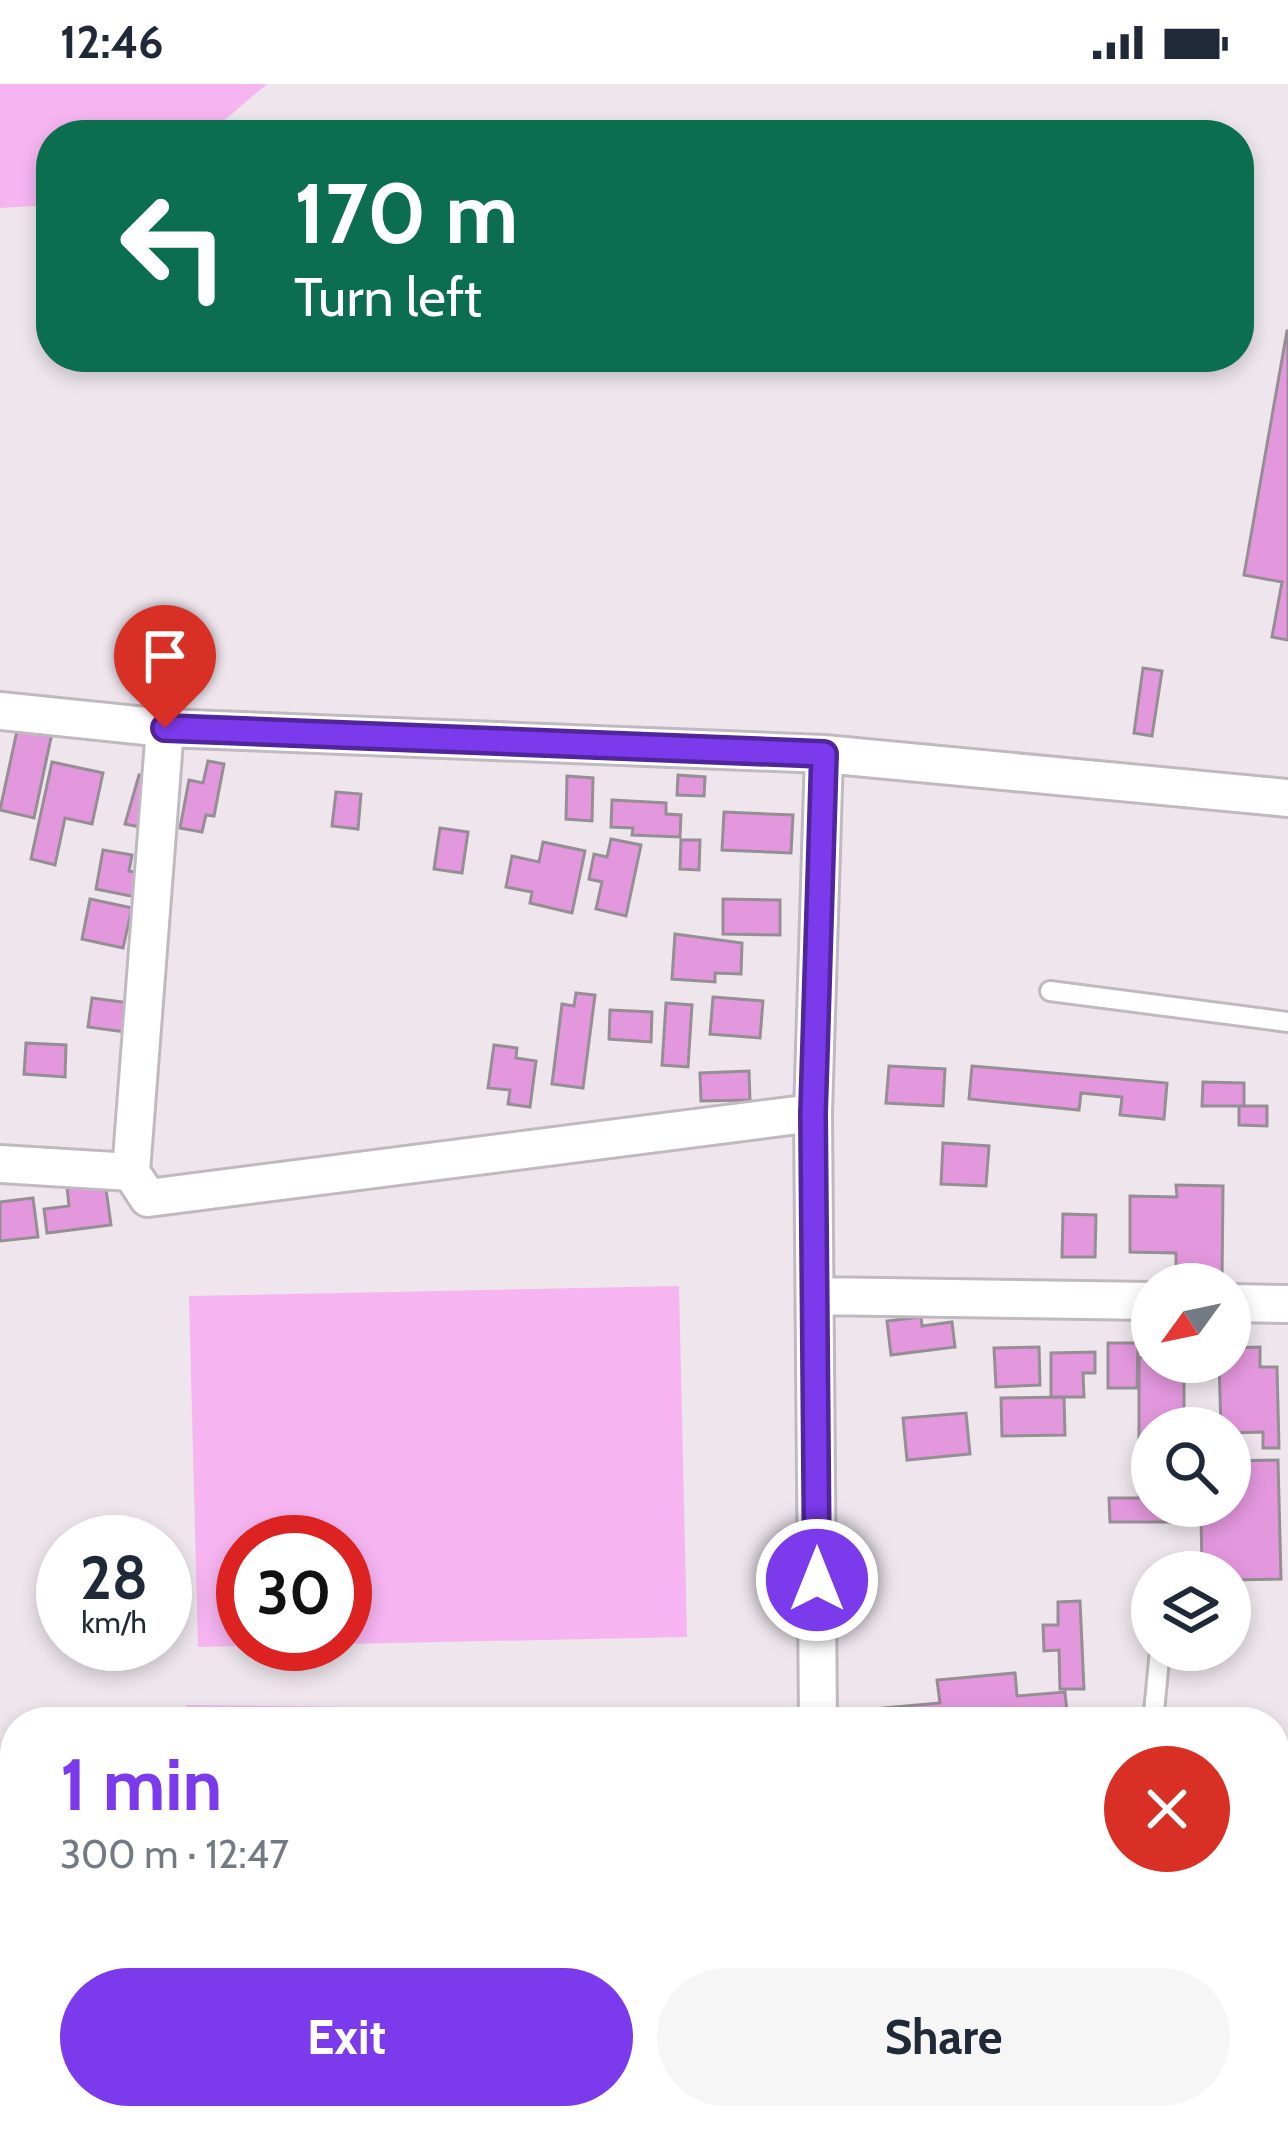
<!DOCTYPE html>
<meta charset="utf-8">
<style>
body{margin:0;font-family:Cabin,sans-serif;background:#f6f6f7;color:#1f2937;height:100vh;display:flex;flex-direction:column;font-size:45px;white-space:nowrap}
*{box-sizing:border-box;margin:0}
p{font-size:39px;color:#747a83}
.icon{flex:none;width:66px;height:66px;fill:none;stroke:currentColor;stroke-width:2;stroke-linecap:round;stroke-linejoin:round}
.map{position:relative;flex:1;overflow:hidden}
.panel{position:absolute;left:0px;top:1623px;width:1290px;height:423px;display:flex;flex-direction:column;background:#fff;border-radius:48px 48px 0 0;box-shadow:0 6px 18px #0003}
.panel>*{flex:none}
.top-card{position:absolute;left:36px;top:36px;width:1218px;height:252px;border-radius:48px;box-shadow:0 6px 18px #0003;background:#0b6e4f;color:#fff;overflow:hidden}
.needle{width:78px;rotate:237deg}
.controls{position:absolute;left:1131px;top:1179px;display:grid;gap:24px}
.controls a{display:grid;place-items:center;width:120px;height:120px;border-radius:50%;background:#fff;box-shadow:0 6px 18px #0003;font-size:60px}
.speed{position:absolute;left:36px;top:1431px;display:flex;gap:24px;font-size:60px;font-weight:700;text-align:center}
.speed>*{display:grid;place-content:center;width:156px;height:156px;border-radius:50%;background:#fff;box-shadow:0 6px 18px #0003;line-height:1}
.speed small{font-size:30px;font-weight:400}
.speed .limit{border:18px solid #d22;background:#fff;color:#111}
.pin{position:absolute;display:grid;place-items:center;width:102px;height:102px;color:#fff;margin:-123px -51px;border-radius:50% 50% 50% 0;rotate:-45deg;box-shadow:0 0 12px #0007}
.pin .icon{rotate:45deg}
.me{position:absolute;width:132px;margin:-66px;rotate:0deg;stroke-linejoin:round;filter:drop-shadow(0 0 9px #0008)}
.turn{display:flex;align-items:center;gap:42px;height:252px;padding:0 60px;font-size:54px}
.turn .icon{width:156px;height:156px;stroke-width:2.5}
.turn b{display:block;font-size:84px;line-height:102px}
.round{display:grid;place-items:center;flex:none;width:126px;height:126px;border-radius:63px;background:#f6f6f7}
.overview{display:flex;align-items:center;justify-content:space-between;height:204px;padding:0 60px}
h1{font-size:72px;font-weight:700;line-height:90px;color:#7c3aed}
.primary-button{display:flex;gap:24px;margin-top:auto;padding:24px 60px}
.primary-button a{flex:1;height:138px;border-radius:72px;background:#7c3aed;color:#fff;font-size:48px;font-weight:700;line-height:138px;text-align:center}
.primary-button a+a{background:#f6f6f7;color:#1f2937}
.status{display:flex;justify-content:space-between;align-items:center;height:84px;padding:0 60px;background:#fff;direction:ltr}
.status svg{height:33px;fill:currentColor}
.map>svg:first-child{display:block}
</style>
<div class="status"><b>12:46</b><svg viewBox="0 0 49 12"><path d="M0 12V9h3v3zM5 12V6h3v6zM10 12V3h3v9zM15 12V0h3v12zM26 1h20v11H26zM47 4h2v5h-2z"/></svg></div>
<div class="map">
<svg width="1288" height="2045" viewBox="0 0 1288 2045">
<rect width="100%" height="100%" fill="#eee5ed"/>
<path fill="#f6b5f1" d="M0 0H267L207 51H51V121L0 124Z
M679 1202 687 1553 345 1560V1458H243V1560H341L198 1563 189 1212Z
M186 1621 663 1626V1638H186Z"/>
<path fill="#e397dd" stroke="#968e95" stroke-width="3" d="M1287 247H1288V556L1272 553 1282 498 1244 491Z
M1143 584 1162 587 1152 652 1134 649Z
M18 642 52 649 34 734 0 726Z
M208 677 224 680 214 732 206 731 202 748 180 744 189 696 203 699Z
M52 678 103 689 92 740 65 734 55 781 31 775Z
M139 691 159 695 150 745 125 740Z
M678 691 705 693 704 712 677 711Z
M567 692 593 694 592 737 566 735Z
M336 708 361 710 358 745 332 742Z
M612 716 666 719V730L681 731 680 753 632 751 633 744 611 743Z
M724 728 793 731 791 769 722 766Z
M440 744 468 748 462 789 434 785Z
M611 755 641 761 626 832 596 825 602 798 589 795 594 770 607 773Z
M681 756H700L699 786 680 785Z
M543 758 585 767 572 829 530 819 532 808 506 803 512 772 539 778Z
M103 766 132 771 129 787 151 791 146 815 96 805Z
M90 815 132 824 123 864 82 855Z
M723 815 780 816V851L723 850Z
M675 850 742 859 741 890 715 889V898L672 895Z
M576 909 595 911 583 1004 552 1000 562 920 574 922Z
M713 913 763 917 760 954 710 950Z
M92 914 130 919 126 948 88 943Z
M666 919 692 921 688 983 662 981Z
M610 926 652 928 651 958 609 955Z
M26 959 66 961 65 993 24 990Z
M494 961 517 964 516 974 536 977 530 1023 508 1020 510 1006 488 1004Z
M889 982 945 985 943 1022 886 1019Z
M972 982 1167 999 1164 1035 1120 1031 1122 1013 1081 1009 1079 1026 969 1015Z
M749 987 750 1016 701 1017 700 989Z
M1203 998 1244 999V1022H1202Z
M1239 1022H1267V1042L1239 1041Z
M943 1059 989 1062 986 1102 941 1100Z
M105 1098 111 1141 47 1149 44 1125 69 1122 67 1103Z
M1176 1101 1223 1102 1222 1199 1176 1198V1169L1130 1168V1112L1177 1113Z
M33 1114 38 1153 0 1157V1118Z
M1063 1130 1096 1131 1095 1173H1062Z
M921 1233 922 1242 952 1238 955 1263 891 1271 887 1237Z
M1108 1259H1138L1137 1304H1108Z
M1039 1263 1040 1301 996 1303 994 1264Z
M1260 1263V1283H1277L1279 1364H1263V1348L1230 1349V1344H1221L1219 1278H1230V1264Z
M1095 1268V1289H1083L1084 1313H1051V1269Z
M1139 1273 1184 1278V1344H1152V1422H1184V1438H1110L1109 1414H1139Z
M1064 1313 1065 1351 1002 1352 1001 1314Z
M966 1329 970 1370 907 1376 903 1334Z
M1278 1376 1281 1495 1230 1496V1488H1202L1201 1430 1214 1429V1422H1230V1377Z
M1080 1517 1084 1605H1060L1059 1566 1044 1567 1043 1541H1058V1518Z
M1015 1589 1017 1612 1065 1608 1068 1638H884L882 1624 940 1619 937 1596Z"/>
<g fill="none" stroke-linecap="round" stroke-linejoin="round">
<g stroke="#c1b9c0" stroke-width="24">
<path id="service" d="M1050 907 1288 938
M1153 1638 1160 1566
M1275 1879 1288 1863
M0 1958 15 1972
M77 2031 91 2045"/>
</g>
<g stroke="#c1b9c0" stroke-width="42">
<path id="minor" d="M0 627 165 644 824 670 1288 714
M165 644 131 1088 148 1114 813 1029
M0 1080 131 1088
M815 1212 1152 1217
M1230 1219 1288 1220
M818 1638 813 1029 824 670
M821 2031V2045"/>
</g>
<g stroke="#c1b9c0" stroke-width="57">
<path id="secondary" d="M1275 2007 1288 2006
M956 2045 985 2031
M1016 2045 1100 2031"/>
</g>
<g stroke="#7c5279" stroke-width="66">
<path id="trunk" d="M1275 1964 1288 1957
M1194 2031 1222 2045"/>
</g>
<use href="#service" stroke="#fff" stroke-width="18"/>
<use href="#minor" stroke="#fff" stroke-width="36"/>
<use href="#secondary" stroke="#e7d5e6" stroke-width="51"/>
<use href="#trunk" stroke="#c08ebc" stroke-width="60"/>
</g>
<g fill="none" stroke-linecap="round" stroke-linejoin="round">
<g stroke="#51269a" stroke-width="30">
<path id="route" d="M165 644 824 670 813 1029 817 1496"/>
</g>
<use href="#route" stroke="#7c3aed" stroke-width="21"/>
</g>
</svg>
<div class="controls">
<a><svg class="needle" viewBox="-14 -14 28 28"><path d="M0-13l5 13h-10z" fill="#e53935"/><path d="M0 13l5-13h-10z" fill="#747a83"/></svg></a>
<a><svg class="icon" aria-label="search" viewBox="0 0 24 24"><circle cx="10" cy="10" r="6"/><path d="M15 15l6 6"/></svg></a>
<a><svg class="icon" aria-label="layers" viewBox="0 0 24 24"><path d="M12 4l9 5-9 5-9-5zM3 14l9 5 9-5"/></svg></a>
</div>
<div class="speed"><div>28<small>km/h</small></div><div class="limit">30</div></div>
<div class="pin" style="left:165px;top:644px;background:#d93025"><svg class="icon" aria-label="arrive" viewBox="0 0 24 24"><path d="M6 21V4h12l-3 4 3 4H6"/></svg></div>
<svg class="me" style="left:817px;top:1496px" viewBox="-20 -20 40 40"><circle r="17" fill="#7c3aed" stroke="#fff" stroke-width="3"/><path d="M0-11L8 9 0 5-8 9z" fill="#fff"/></svg>
<div class="top-card">
<div class="turn"><svg class="icon" aria-label="left" viewBox="0 0 24 24"><path d="M17 20v-9H6M10 6l-5 5 5 5"/></svg><div><b>170 m</b>Turn left</div></div>
</div>
<section class="panel">
<div class="overview"><div><h1>1 min</h1><p>300 m · 12:47</p></div><a class="round" style="background:#d93025;color:#fff"><svg class="icon" aria-label="close" viewBox="0 0 24 24"><path d="M6 6l12 12M18 6L6 18"/></svg></a></div>
<div class="primary-button"><a>Exit</a><a>Share</a></div>
</section>
</div>
